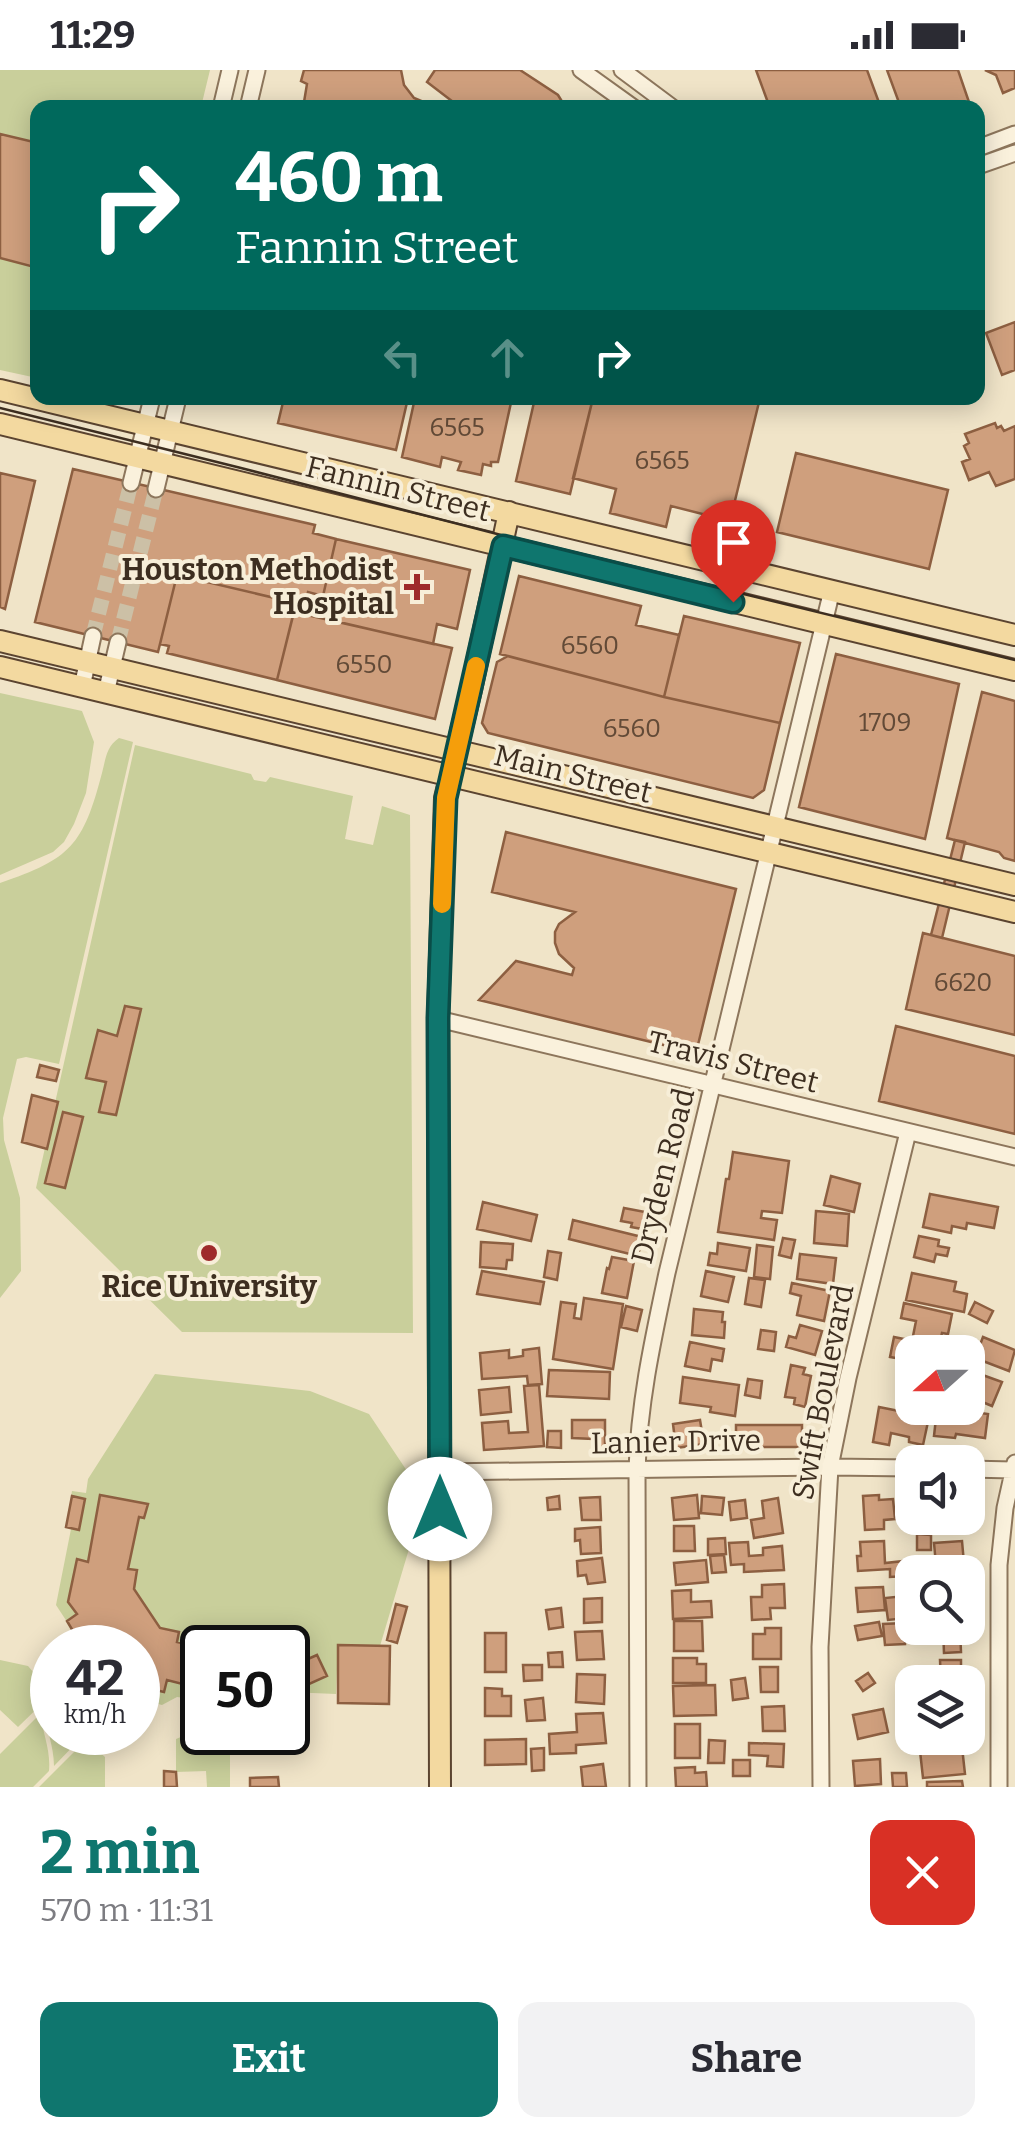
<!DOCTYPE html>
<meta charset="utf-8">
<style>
body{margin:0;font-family:Bitter,serif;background:#f2f2f3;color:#2b2b33;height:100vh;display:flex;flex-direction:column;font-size:38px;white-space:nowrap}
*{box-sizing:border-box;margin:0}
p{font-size:32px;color:#7c7c81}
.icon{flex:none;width:55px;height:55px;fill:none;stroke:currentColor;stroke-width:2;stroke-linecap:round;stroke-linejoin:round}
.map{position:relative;height:1717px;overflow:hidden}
.sheet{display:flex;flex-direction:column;background:#fff;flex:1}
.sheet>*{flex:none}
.top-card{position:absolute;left:30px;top:30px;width:955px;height:305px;border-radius:20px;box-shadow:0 5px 25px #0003;background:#00695c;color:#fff;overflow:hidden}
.needle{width:65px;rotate:249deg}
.controls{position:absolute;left:895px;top:1265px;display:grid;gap:20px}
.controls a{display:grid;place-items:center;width:90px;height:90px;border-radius:20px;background:#fff;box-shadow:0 5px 25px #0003;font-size:50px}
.speed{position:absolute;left:30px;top:1555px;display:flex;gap:20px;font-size:50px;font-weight:700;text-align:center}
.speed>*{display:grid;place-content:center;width:130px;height:130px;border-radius:50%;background:#fff;box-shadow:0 5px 25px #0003;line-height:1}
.speed small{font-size:25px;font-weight:400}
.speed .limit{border:5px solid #111;border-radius:15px;background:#fff;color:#111}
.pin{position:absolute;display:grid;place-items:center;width:85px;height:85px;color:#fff;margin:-102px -42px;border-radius:50% 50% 50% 0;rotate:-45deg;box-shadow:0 0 10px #0007}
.pin .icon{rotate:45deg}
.me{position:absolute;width:110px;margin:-55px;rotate:0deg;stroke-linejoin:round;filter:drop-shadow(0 0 8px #0008)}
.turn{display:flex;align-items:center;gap:35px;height:210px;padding:0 40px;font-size:45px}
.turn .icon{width:130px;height:130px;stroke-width:2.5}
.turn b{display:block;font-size:70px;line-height:85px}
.lanes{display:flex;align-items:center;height:95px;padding:0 40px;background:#0003;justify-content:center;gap:50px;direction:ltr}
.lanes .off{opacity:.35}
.round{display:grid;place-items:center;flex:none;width:105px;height:105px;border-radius:20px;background:#f2f2f3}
.summary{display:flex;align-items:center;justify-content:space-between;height:170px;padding:0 40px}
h1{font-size:60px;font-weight:700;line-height:75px;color:#0f766e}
.action{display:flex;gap:20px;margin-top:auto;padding:20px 40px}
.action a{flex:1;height:115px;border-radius:20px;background:#0f766e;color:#fff;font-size:40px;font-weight:700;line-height:115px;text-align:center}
.action a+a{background:#f2f2f3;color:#2b2b33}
.status{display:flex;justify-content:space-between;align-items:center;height:70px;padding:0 50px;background:#fff;direction:ltr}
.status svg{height:28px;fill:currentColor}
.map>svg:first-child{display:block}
</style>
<div class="status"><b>11:29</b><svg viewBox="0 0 49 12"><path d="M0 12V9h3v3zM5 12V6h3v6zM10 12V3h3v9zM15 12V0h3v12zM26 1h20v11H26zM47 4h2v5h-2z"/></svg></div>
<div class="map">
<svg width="1015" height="1717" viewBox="0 0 1015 1717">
<rect width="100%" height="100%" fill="#f0e4c8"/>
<path fill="#c9cf9b" d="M0 0H210L201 37 38 38 37 308 0 300Z
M0 623 82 641 94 672 86 723 74 754 64 772 53 782 0 805Z
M119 668 133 672 59 994 26 987 17 989 3 1048 4 1070 20 1128 21 1201 0 1228V813C71 789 83 775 102 703 106 688 106 677 119 668Z
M135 675 251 704 254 710 266 712 270 707 353 726 345 769 373 775 382 736 410 745 413 1263 182 1262 36 1118Z
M155 1304 310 1321 369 1344 413 1410 409 1479 380 1576H338L336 1624 288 1622V1578H202V1630L177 1627 162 1635 138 1629V1578L64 1577 77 1567 56 1535 71 1459 66 1457 72 1421 86 1423 88 1409Z
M0 1590 28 1596 52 1624 18 1657 0 1640Z
M52 1631V1662L80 1663 83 1666 54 1696C54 1676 46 1659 44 1640Z
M41 1643C42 1664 51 1678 49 1701L33 1717H0V1684Z
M202 1658V1662L230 1663V1717H207L206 1701 176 1702V1669Z
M86 1670 105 1687V1717H39Z"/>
<path fill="#cf9f7d" stroke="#8d5f41" stroke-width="2.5" d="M304 0H401L404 15 414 28 438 38H329L304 32 307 14 301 11Z
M435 0H520L558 25 566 38H461L427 12Z
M756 0H867L881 38H770Z
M887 0H958L970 35 962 38H901Z
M985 0H1015V18L1003 23 996 5Z
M0 64 38 73V198L0 188Z
M1015 252V300L1002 305 986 263Z
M284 328H408L396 380 278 353Z
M415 328H512L498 392H491V396L483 394 481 405 458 400 461 392 442 387 440 397 402 387Z
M535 328H593L570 424 516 411Z
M593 328H760L730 451 671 436 666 457 610 443 616 419 573 408Z
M995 353 997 358 1001 356 1004 361 1015 356V409L996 416 989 402 969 410 962 392 970 389 964 376 969 373 965 364Z
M796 383 948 420 929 499 777 462Z
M73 399 315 455 313 463 336 469 323 526 308 522 306 531 297 530 296 533 177 505 158 582 35 552Z
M0 403 35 411 5 539 0 537Z
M336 469 470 500 457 559 437 554 433 574 339 552 344 531 323 526Z
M177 505 296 533 277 610 167 583 169 576 160 574Z
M519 506 641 536 636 555 679 565 664 627 500 584Z
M294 542 452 578 435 649 277 610Z
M684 546 800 573 780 653 664 627Z
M836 584 959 614 925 769 799 737Z
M508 586 664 627 780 653 764 720 753 728 488 663 482 653 497 592Z
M982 622 1015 631V791L1004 788 999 782 947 768Z
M506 762 736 819 696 983 479 930 516 891 572 905 574 898 559 884 555 873V862L559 854 575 842 492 822Z
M955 770 965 772 942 868 931 865Z
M923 863 1015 886V965L906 939Z
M125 936 141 939 116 1045 99 1042 106 1012 86 1008 98 960 117 966Z
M896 956 1015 986V1064L879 1031Z
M40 995 59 1000 56 1011 37 1007Z
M32 1025 58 1032 47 1079 22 1072Z
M63 1042 83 1047 65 1118 45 1113Z
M733 1082 789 1091 782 1143 762 1141 761 1148 777 1150 774 1170 718 1162 726 1109H729Z
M831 1106 860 1114 854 1142 824 1135Z
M930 1124 998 1137 994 1158 967 1153 966 1159 952 1156 951 1163 923 1157Z
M483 1132 537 1145 531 1171 477 1159Z
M624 1138 645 1142 642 1159 631 1157 632 1153 621 1151Z
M816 1141 849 1144 847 1176 814 1173Z
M573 1150 642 1167 638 1186 569 1169Z
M919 1166 939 1170 938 1176 949 1178 947 1186 936 1184 934 1192 914 1187Z
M783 1168 795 1170 791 1188 779 1185Z
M481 1172 513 1174 512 1190H507L506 1199 480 1197Z
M718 1173 750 1178 746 1201 708 1195 710 1183 717 1184Z
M757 1175 773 1177 770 1209 754 1207Z
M548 1181 561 1183 557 1210 544 1207Z
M800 1184 836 1188 833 1214 797 1209Z
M612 1187 634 1191 627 1228 602 1223 607 1198 609 1199Z
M482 1201 544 1212 540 1234 477 1224Z
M706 1201 734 1207 728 1232 701 1226Z
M912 1203 956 1212 954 1221 967 1224 964 1242 906 1230Z
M749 1208 765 1210 761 1237 745 1234Z
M792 1213 830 1221 824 1251 797 1245 801 1226 790 1223Z
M584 1228 623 1234 613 1299 553 1289 561 1232 576 1234 574 1248 581 1249Z
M975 1232 993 1241 987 1253 969 1244Z
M904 1233 952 1244 948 1264 942 1263 940 1272 913 1266 916 1251 901 1248Z
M626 1236 642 1240 637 1261 621 1257Z
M694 1239 723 1242 722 1252H725L724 1268 692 1265Z
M800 1255 822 1261 815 1285 786 1277 789 1266 796 1268Z
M761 1260 776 1262 774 1281 758 1279Z
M894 1267 929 1274 927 1282H912V1291L890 1287Z
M983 1267 1015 1280 1009 1301 975 1288Z
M690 1272 724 1279 722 1291 712 1289 710 1301 685 1296Z
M539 1278 542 1314 528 1315 527 1306 482 1309 480 1283 509 1280V1288L523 1286V1280Z
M791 1295 805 1298 803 1304 811 1306 805 1337 794 1334 795 1328 785 1327Z
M549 1300 610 1302 609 1329 547 1326Z
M977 1303 1002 1312 992 1336 968 1326Z
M683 1307 739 1315 735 1346 710 1342 711 1337 680 1333Z
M748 1309 762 1311 760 1328 745 1325Z
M539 1315 544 1376 484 1380 482 1353 508 1351 509 1363 528 1362 524 1316Z
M509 1317 511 1342 481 1345 479 1320Z
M879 1337 929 1347 923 1375 909 1372V1367L891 1363 889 1375 873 1372Z
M960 1340 988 1344 985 1368 956 1364 955 1368 934 1366 936 1348 958 1351Z
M572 1350H605V1377H594V1369L572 1368Z
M700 1350 704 1374 676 1378 673 1354Z
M736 1355H802V1377H736Z
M548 1361H561V1378L547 1377Z
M100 1425 148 1434 144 1448 139 1447 128 1499 137 1500 134 1519 160 1558 179 1562 177 1572 206 1578H202V1619L167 1610 164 1622 138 1616V1578H83L67 1551 77 1544 68 1532 77 1489 88 1492Z
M697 1425 699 1448 674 1450 672 1428Z
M879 1425V1430L893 1429 895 1449 884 1450V1459L865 1460 863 1426Z
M912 1425V1444H900L899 1426Z
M72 1426 85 1429 79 1460 66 1457Z
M559 1426 560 1439 548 1440 547 1428Z
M702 1426 724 1428 722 1445 701 1443Z
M600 1427 601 1450H582L580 1428Z
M968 1427H970V1456H946V1448H968Z
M778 1428 783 1463 754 1468 751 1450 764 1448 762 1431Z
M745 1430 747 1448 731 1450 729 1432Z
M674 1456H694L695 1481H674Z
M600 1457 601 1483 581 1484 580 1470 575 1471V1459Z
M917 1464 931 1465V1480H917Z
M725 1468 726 1484 708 1485V1469Z
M884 1471 885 1493 904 1491 905 1506 890 1507V1499L858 1501 857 1486H861L860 1472Z
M962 1471 964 1493 936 1495 934 1473Z
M748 1472 749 1486 763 1485V1478L782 1476 784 1500 744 1502V1494L731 1495 729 1473Z
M724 1485 726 1502 712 1503 710 1486Z
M602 1488 605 1512 588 1514 586 1505 578 1506 577 1491Z
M706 1490 708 1512 676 1515 674 1493Z
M784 1514 785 1538H770L771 1549 752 1550 751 1527H762V1515Z
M883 1517 885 1540 858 1542 856 1518Z
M691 1520V1532L711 1531 712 1547 673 1549 672 1521Z
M904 1526 907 1548 888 1550 885 1528Z
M602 1528V1552L584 1553V1529Z
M396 1534 407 1537 397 1573 387 1570Z
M561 1538 563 1557 549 1559 546 1540Z
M674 1551H702L703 1581H674Z
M879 1552 882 1566 858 1570 855 1556Z
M904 1553 905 1574 885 1575 883 1554Z
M765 1558H781V1589H753V1564H765Z
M943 1558H960L961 1582 944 1583Z
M602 1561 604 1589 577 1590 575 1562Z
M485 1563H506V1602H485Z
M338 1575 390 1576 389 1634 338 1633Z
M562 1582 563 1597H549L548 1583Z
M306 1583 308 1589 317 1585 327 1606 289 1623 288 1591Z
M673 1588H697V1594H706V1613H673Z
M940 1590H961V1612H941Z
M523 1595H542V1610L524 1611Z
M760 1597H778V1622H761Z
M868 1603 875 1613 863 1621 856 1611Z
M577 1604 605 1605 604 1634 576 1632Z
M745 1608 748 1628 733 1630 731 1610Z
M715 1615 716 1645 674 1646 673 1616Z
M485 1618 502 1619V1626H511V1646H485Z
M543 1628 545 1650 527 1651 525 1630Z
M784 1636 785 1661H763L762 1637Z
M883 1639 888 1662 858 1669 853 1645Z
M603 1643 606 1673 576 1675V1683L550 1684 549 1664 577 1662 576 1644Z
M675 1654H700V1688H675Z
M526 1669V1694L485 1695V1670Z
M709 1670 725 1671 724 1693H708Z
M749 1673 784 1674 783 1697 767 1696 768 1686 749 1685Z
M962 1677 965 1704 923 1708 920 1681Z
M544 1678V1700L532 1701 531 1679Z
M880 1689 881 1714 855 1716 853 1691Z
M733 1690H750V1706H733Z
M603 1694 606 1717H583L581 1697Z
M695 1697V1703L706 1702 707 1717H676L675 1698Z
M164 1701 176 1702 177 1717H164Z
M892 1703H906L907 1717H893Z
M278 1707 279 1717H250V1708Z
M962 1711 963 1717H927V1712Z"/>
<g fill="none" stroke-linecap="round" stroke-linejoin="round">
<path stroke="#ccc0a6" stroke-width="15" stroke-dasharray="15 8" stroke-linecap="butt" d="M93 566 131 413
M118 572 156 419"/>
<g stroke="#8d765c" stroke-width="19">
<path id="minor" d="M581 0 634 38
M622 0 673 38
M221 38 230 0
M248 38 257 0
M978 78 1015 64
M978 96 1015 83
M131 413 152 328
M156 419 178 328
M82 617 93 566
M106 623 118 572
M438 949 1015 1087
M968 1399 1013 1400 1015 1402
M441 1402 830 1397 912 1398
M638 1717 637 1400C639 1332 653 1269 667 1203L832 520
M821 1717 820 1577 830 1397 848 1308 908 1062
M999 1717V1495L1005 1438 1015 1393"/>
</g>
<g stroke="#5b4430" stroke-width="24">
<path id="major" d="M0 320 1015 565
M0 354 1015 600
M0 571C338 652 677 733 1015 815
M0 597 1015 842
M440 1717 438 949 445 728 471 620 509 442"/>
</g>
<use href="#minor" stroke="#faf1dc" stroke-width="15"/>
<use href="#major" stroke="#f3d9a0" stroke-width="20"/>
<path stroke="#3d2e20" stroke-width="2.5" d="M0 338 241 398 505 466 1015 590"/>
</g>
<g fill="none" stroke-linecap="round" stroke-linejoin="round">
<g stroke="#0a4d48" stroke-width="25">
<path id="route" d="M440 1439 438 948 446 728 503 476 733 532"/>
</g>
<use href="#route" stroke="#0f766e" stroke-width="18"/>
<path stroke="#f59e0b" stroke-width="18" d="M442 834 446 728 476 596"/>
</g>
<g fill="#9e2a2b" stroke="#f7eed8" stroke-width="4">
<path d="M412 502h10v10h10v10h-10v10h-10v-10h-10v-10h10z"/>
<circle cx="209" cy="1183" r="10"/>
</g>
<g text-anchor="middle" stroke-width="8" stroke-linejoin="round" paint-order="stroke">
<g font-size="25" fill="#624a37">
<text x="457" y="366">6565</text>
<text x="662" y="399">6565</text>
<text x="590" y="584">6560</text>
<text x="364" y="603">6550</text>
<text x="885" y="661">1709</text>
<text x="632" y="667">6560</text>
<text x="963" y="921">6620</text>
</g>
<g font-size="30" fill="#3d2e20" stroke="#f7eed8">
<text transform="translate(398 419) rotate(14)" y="10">Fannin Street</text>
<text transform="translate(573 704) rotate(14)" y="10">Main Street</text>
<text transform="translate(733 992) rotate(14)" y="10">Travis Street</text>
<text transform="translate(663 1106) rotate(-76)" y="10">Dryden Road</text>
<text transform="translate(823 1322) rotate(-79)" y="10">Swift Boulevard</text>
<text transform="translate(676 1372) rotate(-1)" y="10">Lanier Drive</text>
</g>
<g font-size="30" font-weight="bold" fill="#3d2e20" stroke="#f7eed8" text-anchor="end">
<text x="394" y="510">Houston Methodist<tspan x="394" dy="34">Hospital</tspan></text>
<text x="209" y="1227" text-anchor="middle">Rice University</text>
</g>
</g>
</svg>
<div class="controls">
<a><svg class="needle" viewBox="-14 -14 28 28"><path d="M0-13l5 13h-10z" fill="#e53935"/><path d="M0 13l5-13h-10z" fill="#7c7c81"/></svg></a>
<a><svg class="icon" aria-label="sound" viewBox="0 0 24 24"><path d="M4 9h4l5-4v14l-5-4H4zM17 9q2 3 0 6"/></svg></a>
<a><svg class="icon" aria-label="search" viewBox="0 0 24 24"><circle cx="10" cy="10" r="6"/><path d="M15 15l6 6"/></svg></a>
<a><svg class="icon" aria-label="layers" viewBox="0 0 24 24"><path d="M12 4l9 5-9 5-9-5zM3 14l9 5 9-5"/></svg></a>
</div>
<div class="speed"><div>42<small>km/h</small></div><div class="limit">50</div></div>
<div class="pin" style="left:733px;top:532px;background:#d93025"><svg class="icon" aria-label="arrive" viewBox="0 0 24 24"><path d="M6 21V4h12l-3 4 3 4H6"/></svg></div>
<svg class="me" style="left:440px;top:1439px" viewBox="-20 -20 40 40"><circle r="19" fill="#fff"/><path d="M0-13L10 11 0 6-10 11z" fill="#0f766e"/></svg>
<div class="top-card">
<div class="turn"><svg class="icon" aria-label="right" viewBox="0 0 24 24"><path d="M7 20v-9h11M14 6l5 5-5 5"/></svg><div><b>460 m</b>Fannin Street</div></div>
<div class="lanes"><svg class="icon off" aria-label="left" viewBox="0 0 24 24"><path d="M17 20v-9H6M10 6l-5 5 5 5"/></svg><svg class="icon off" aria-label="ahead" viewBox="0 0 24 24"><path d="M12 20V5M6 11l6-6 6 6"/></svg><svg class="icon" aria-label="right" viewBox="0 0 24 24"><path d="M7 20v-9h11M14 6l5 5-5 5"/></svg></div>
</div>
</div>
<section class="sheet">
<div class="summary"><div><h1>2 min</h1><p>570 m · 11:31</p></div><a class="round" style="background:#d93025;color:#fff"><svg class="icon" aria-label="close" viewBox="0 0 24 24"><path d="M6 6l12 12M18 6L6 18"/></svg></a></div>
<div class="action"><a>Exit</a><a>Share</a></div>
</section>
